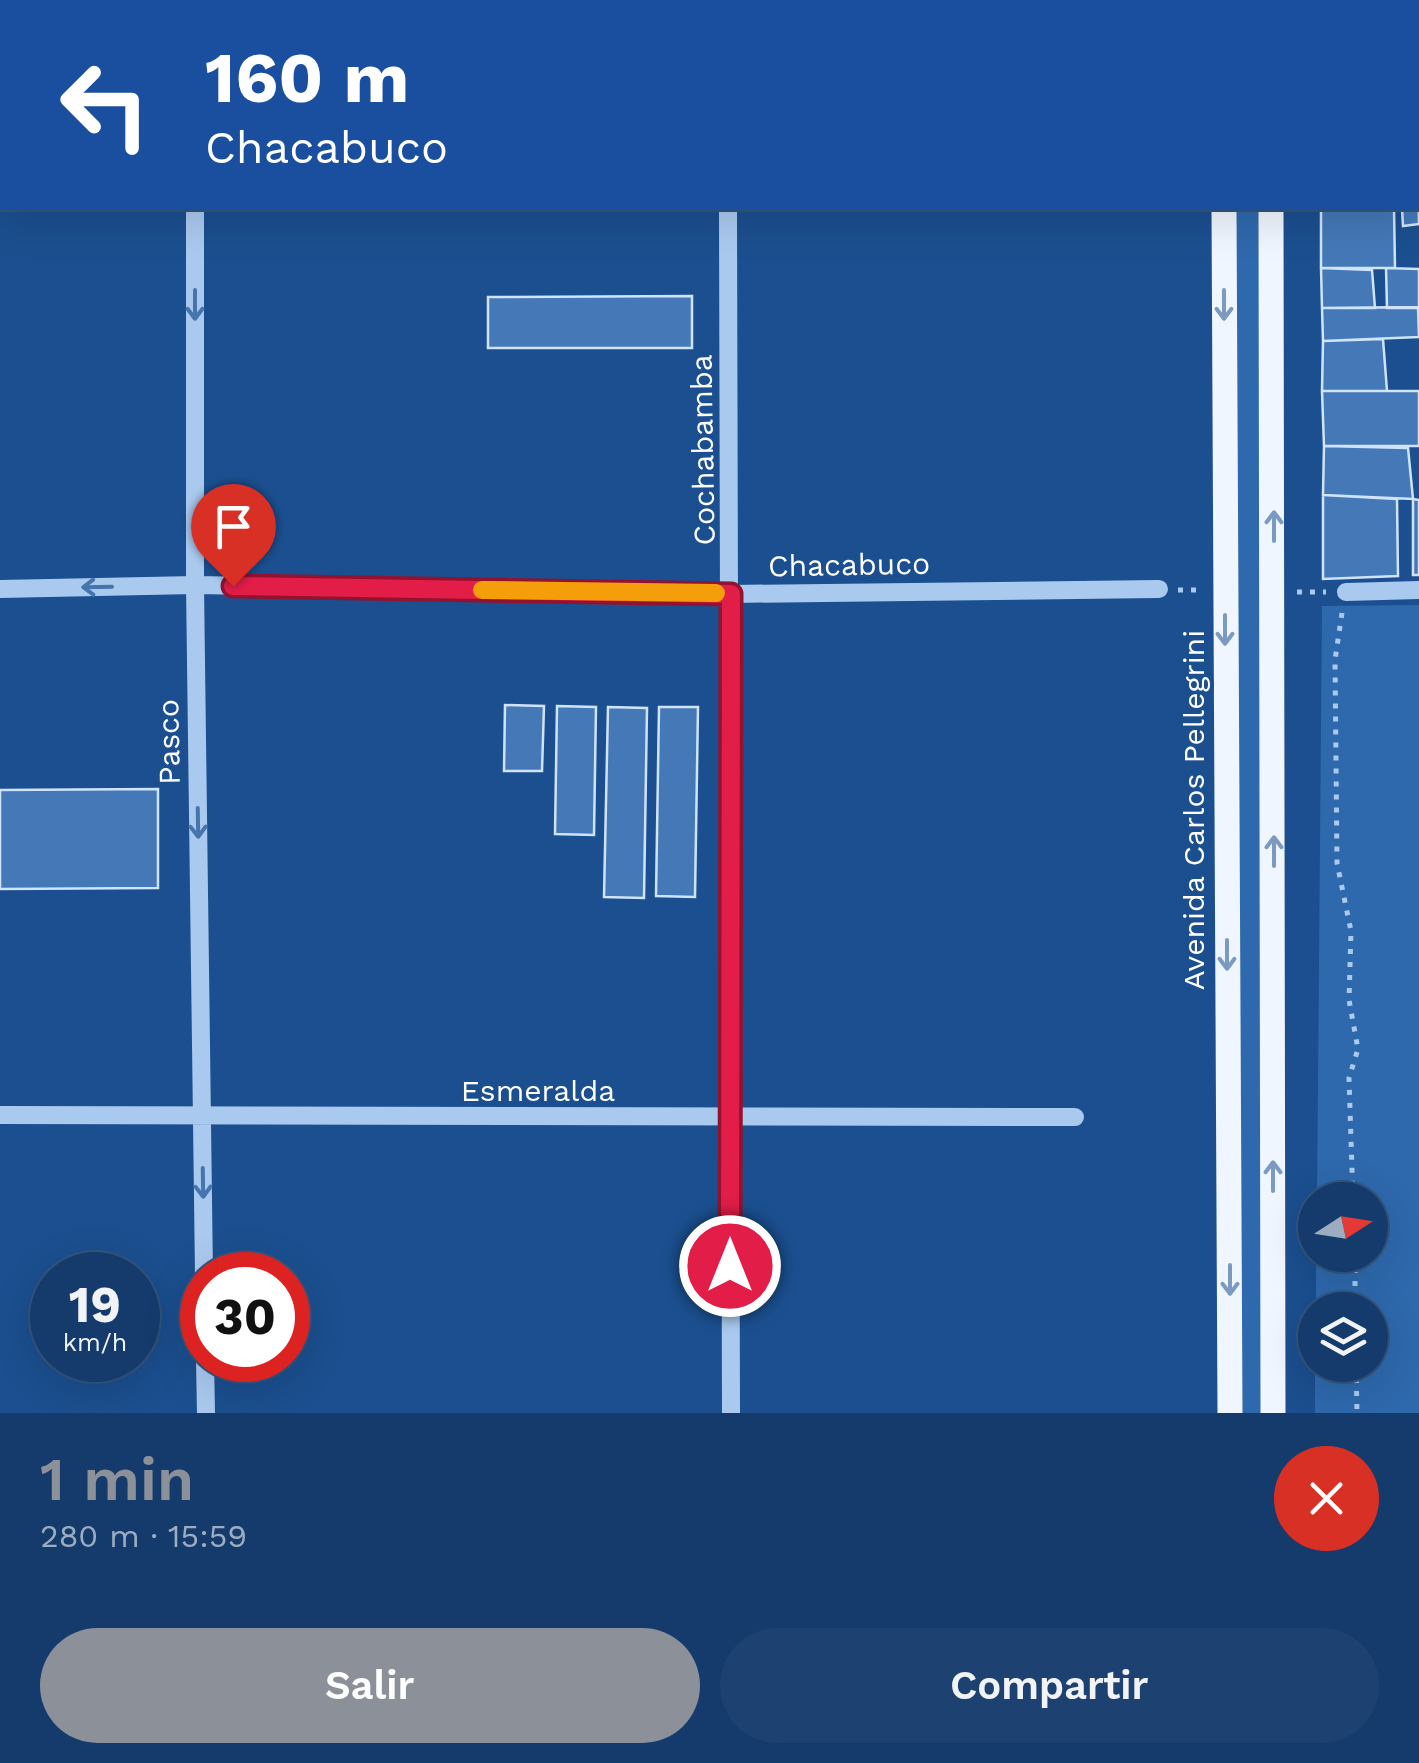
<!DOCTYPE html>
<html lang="es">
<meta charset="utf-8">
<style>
body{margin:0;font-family:"Work Sans",sans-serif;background:#1d4271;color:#f1f3f6;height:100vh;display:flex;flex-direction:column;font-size:38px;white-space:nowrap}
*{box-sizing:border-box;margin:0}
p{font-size:32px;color:#9dadc1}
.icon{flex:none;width:55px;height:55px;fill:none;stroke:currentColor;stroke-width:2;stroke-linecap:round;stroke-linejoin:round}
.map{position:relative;height:1413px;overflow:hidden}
.details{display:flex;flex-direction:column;background:#143b6b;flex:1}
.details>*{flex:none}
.guide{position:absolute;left:0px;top:0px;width:1420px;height:210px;box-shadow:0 10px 40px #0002,0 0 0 2px #33557e;background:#1a4fa0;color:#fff;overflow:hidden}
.needle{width:65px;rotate:78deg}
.buttons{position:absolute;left:1298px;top:1182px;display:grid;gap:20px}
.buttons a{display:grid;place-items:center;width:90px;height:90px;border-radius:50%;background:#143b6b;box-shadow:0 10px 40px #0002,0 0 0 2px #33557e;font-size:50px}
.speed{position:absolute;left:30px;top:1252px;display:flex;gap:20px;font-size:50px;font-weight:700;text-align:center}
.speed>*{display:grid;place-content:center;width:130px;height:130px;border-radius:50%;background:#143b6b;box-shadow:0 10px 40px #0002,0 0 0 2px #33557e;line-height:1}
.speed small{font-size:25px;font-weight:400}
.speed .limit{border:15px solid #d22;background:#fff;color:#111}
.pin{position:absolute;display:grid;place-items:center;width:85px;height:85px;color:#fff;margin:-102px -42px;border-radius:50% 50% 50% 0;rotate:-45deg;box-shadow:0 0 10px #0007}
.pin .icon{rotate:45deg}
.me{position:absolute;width:110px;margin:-55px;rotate:0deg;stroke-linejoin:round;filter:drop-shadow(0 0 8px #0008)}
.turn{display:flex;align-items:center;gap:35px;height:210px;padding:0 40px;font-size:45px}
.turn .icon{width:130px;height:130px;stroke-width:2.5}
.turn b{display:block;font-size:70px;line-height:85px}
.round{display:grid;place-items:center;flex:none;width:105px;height:105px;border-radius:52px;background:#1d4271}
.overview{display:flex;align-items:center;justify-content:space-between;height:170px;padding:0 40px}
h1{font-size:60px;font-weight:600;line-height:75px;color:#8c9099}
.primary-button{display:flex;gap:20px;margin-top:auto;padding:20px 40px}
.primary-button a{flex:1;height:115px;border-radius:60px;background:#8c9099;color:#fff;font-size:40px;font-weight:600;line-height:115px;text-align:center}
.primary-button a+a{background:#1d4271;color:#f1f3f6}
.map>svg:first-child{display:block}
</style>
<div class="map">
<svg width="1419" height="1413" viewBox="0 0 1419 1413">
<rect width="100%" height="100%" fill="#1b4f8f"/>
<path fill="#2e69ad" d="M1224 208H1271L1273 1413H1230Z
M1419 605V1413H1315V1365H1370V1310H1316V1255H1370V1200H1317L1322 606Z"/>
<path fill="#4478b7" stroke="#cfe3fa" stroke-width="2.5" d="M1372 0H1419V38L1418 2Z
M1418 171 1419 224 1403 226 1402 208H1418Z
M1321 208H1394L1395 268H1321Z
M1321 268 1372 270 1375 308H1322Z
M1386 268 1419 269V308H1387Z
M692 296V348H488V297Z
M1418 307 1419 337 1323 341 1322 308Z
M1383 339 1387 391H1322L1323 341Z
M1322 391H1419V446H1324Z
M1324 446 1408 448 1413 499 1323 495Z
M1323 495 1397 499 1398 576 1323 579Z
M1413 499 1419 500V575H1413Z
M505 705 544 706 542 771H504Z
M557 706 596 707 594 835 555 834Z
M608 707 647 708 644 898 604 897Z
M659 707H698L695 897 656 896Z
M158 789V888L0 889V790Z"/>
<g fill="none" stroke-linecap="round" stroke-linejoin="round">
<path stroke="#a9c9ee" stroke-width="5" stroke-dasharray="5 8" stroke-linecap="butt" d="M1178 590H1202
M1297 592H1326
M1342 613 1335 660 1337 863 1351 931 1349 1000 1358 1049 1349 1078 1353 1200
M1355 1255V1310
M1356 1365 1357 1413"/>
<path stroke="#a9c9ee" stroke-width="18" d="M726 0V2
M196 2V0
M1418 53H1419
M0 56H2
M195 208V585L204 1275
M728 208 731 1413
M0 589 195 585 731 594 1159 589
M1346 592 1419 590
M0 1115 1075 1117
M205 1360 206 1413"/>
<path stroke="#f0f6ff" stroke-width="25" d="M1223 0V2
M1270 2V0
M1224 208 1230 1413
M1271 208 1273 1413"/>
</g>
<defs><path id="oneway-shaft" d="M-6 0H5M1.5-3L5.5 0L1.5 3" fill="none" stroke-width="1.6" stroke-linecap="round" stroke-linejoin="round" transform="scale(2.5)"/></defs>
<g stroke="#4674ac">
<use href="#oneway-shaft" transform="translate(195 305) rotate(90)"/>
<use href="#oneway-shaft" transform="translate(97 587) rotate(179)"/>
<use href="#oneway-shaft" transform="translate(198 823) rotate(89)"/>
<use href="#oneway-shaft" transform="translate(203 1183) rotate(89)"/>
</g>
<g stroke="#7b9ac1">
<use href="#oneway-shaft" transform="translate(1224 305) rotate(90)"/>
<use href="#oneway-shaft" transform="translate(1274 526) rotate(-90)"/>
<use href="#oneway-shaft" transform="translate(1225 630) rotate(90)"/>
<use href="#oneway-shaft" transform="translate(1274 851) rotate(-90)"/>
<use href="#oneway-shaft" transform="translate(1227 955) rotate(90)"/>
<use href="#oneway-shaft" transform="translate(1273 1176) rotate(-90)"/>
<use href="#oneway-shaft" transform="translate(1230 1280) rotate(90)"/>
</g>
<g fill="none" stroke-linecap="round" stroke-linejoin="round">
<g stroke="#92132f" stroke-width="25">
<path id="route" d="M233 586 731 594 730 1266"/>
</g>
<use href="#route" stroke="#e11d48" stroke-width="18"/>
<path stroke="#f59e0b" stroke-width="18" d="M482 590 716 593"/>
</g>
<g text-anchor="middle" stroke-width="8" stroke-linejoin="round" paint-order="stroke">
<g font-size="30" fill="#fff" stroke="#1b4f8f">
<text transform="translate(703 450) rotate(-91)" y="10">Cochabamba</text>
<text transform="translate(849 565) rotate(-1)" y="10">Chacabuco</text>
<text transform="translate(169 742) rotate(-91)" y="10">Pasco</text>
<text transform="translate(1194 810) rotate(-90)" y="10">Avenida Carlos Pellegrini</text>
<text x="538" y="1101">Esmeralda</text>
</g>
</g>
</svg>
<div class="buttons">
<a><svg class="needle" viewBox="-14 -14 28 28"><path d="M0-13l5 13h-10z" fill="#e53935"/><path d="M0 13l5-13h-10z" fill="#9dadc1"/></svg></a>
<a><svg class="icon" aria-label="layers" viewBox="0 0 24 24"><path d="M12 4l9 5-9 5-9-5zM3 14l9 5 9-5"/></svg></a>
</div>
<div class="speed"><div>19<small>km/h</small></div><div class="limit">30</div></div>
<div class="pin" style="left:233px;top:586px;background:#d93025"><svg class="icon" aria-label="arrive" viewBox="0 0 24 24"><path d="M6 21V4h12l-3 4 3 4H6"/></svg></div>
<svg class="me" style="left:730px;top:1266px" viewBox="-20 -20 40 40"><circle r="17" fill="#e11d48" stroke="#fff" stroke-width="3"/><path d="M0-11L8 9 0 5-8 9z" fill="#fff"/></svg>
<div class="guide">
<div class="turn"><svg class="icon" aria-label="left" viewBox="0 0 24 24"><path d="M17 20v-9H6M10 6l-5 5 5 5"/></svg><div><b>160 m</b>Chacabuco</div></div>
</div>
</div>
<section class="details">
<div class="overview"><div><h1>1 min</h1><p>280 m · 15:59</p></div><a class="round" style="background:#d93025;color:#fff"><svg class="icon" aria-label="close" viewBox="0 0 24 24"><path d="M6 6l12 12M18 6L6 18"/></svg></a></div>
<div class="primary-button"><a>Salir</a><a>Compartir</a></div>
</section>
